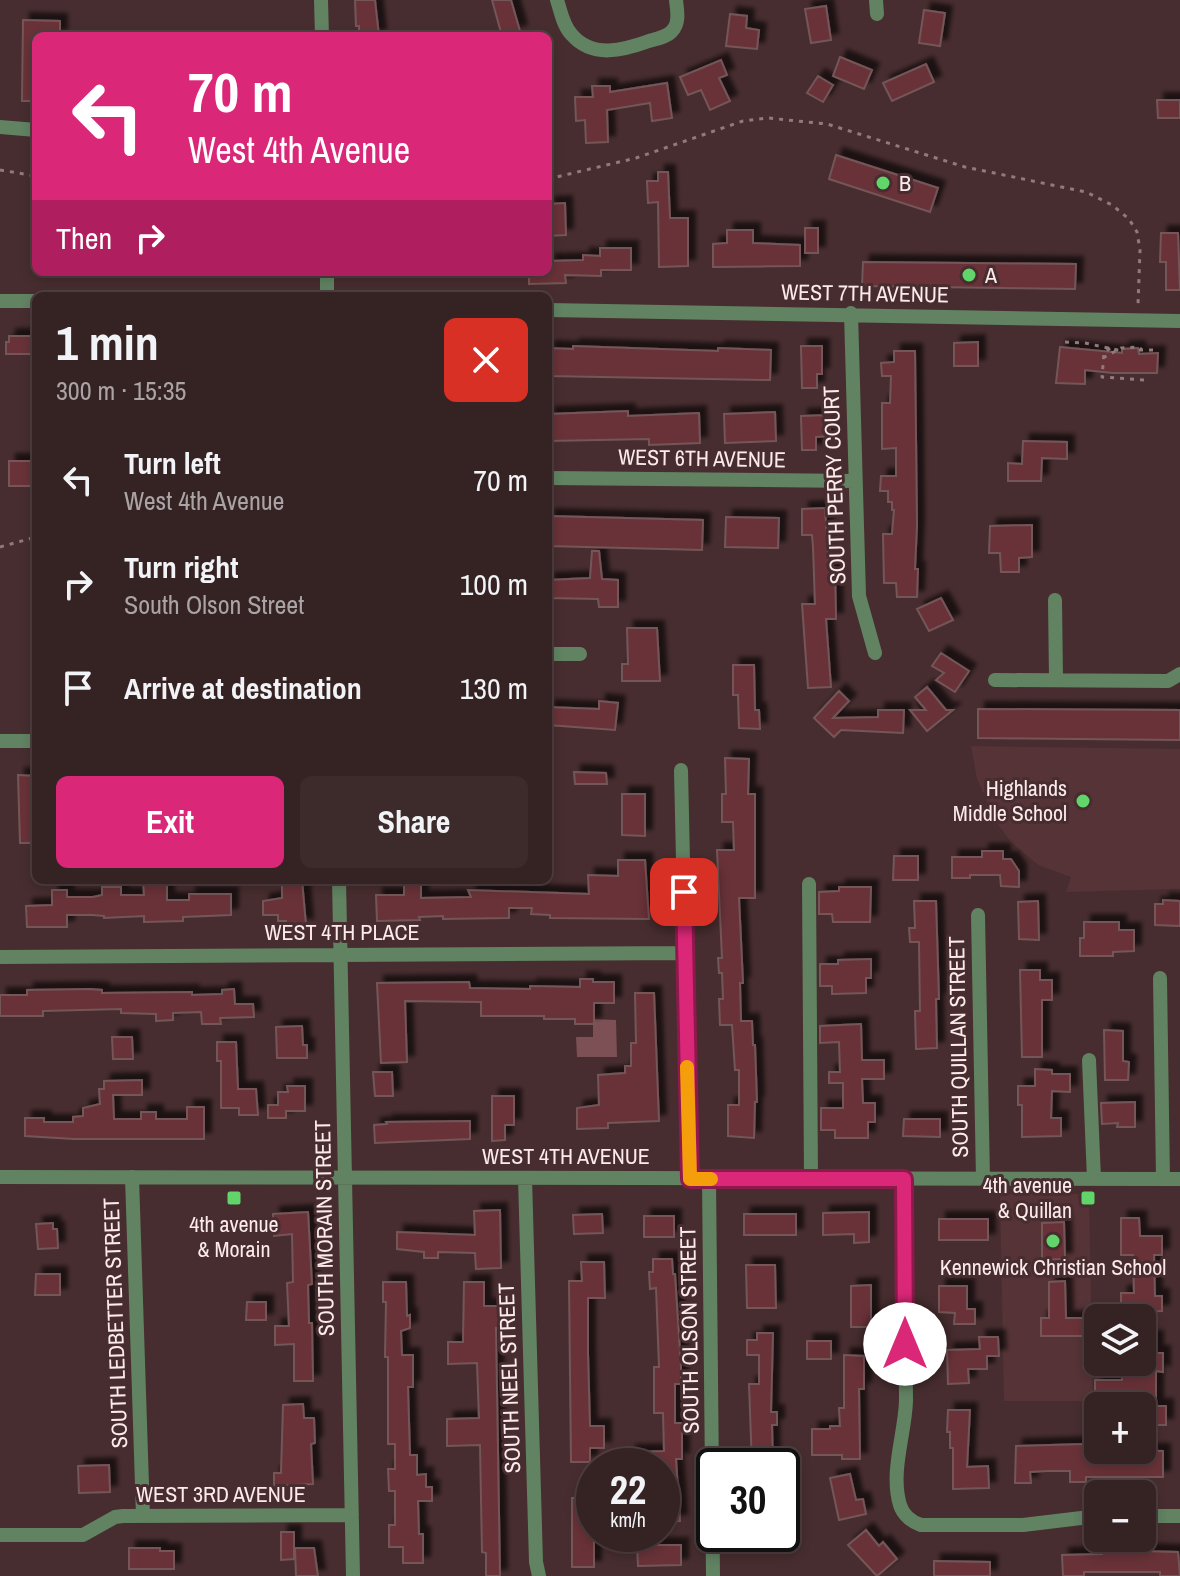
<!DOCTYPE html>
<meta charset="utf-8">
<style>
body{margin:0;font-family:"Archivo Narrow",sans-serif;background:#3d2a2b;color:#f1f3f6;height:100vh;display:flex;flex-direction:column;font-size:30px;white-space:nowrap}
*{box-sizing:border-box;margin:0}
p{font-size:26px;color:#aaa4a6}
.icon{flex:none;width:44px;height:44px;fill:none;stroke:currentColor;stroke-width:2;stroke-linecap:round;stroke-linejoin:round}
.map{position:relative;flex:1;overflow:hidden}
.sheet{position:absolute;left:32px;top:292px;width:520px;height:592px;display:flex;flex-direction:column;background:#352223;border-radius:12px;box-shadow:0 4px 12px #0003,0 0 0 2px #4f3f41}
.sheet>*{flex:none}
.guide{position:absolute;left:32px;top:32px;width:520px;height:244px;border-radius:12px;box-shadow:0 4px 12px #0003,0 0 0 2px #4f3f41;background:#db2777;color:#fff;overflow:hidden}
.fabs{position:absolute;left:1084px;top:1304px;display:grid;gap:16px}
.fabs a{display:grid;place-items:center;width:72px;height:72px;border-radius:12px;background:#352223;box-shadow:0 4px 12px #0003,0 0 0 2px #4f3f41;font-size:40px}
.speed{position:absolute;left:576px;top:1448px;display:flex;gap:16px;font-size:40px;font-weight:700;text-align:center}
.speed>*{display:grid;place-content:center;width:104px;height:104px;border-radius:50%;background:#352223;box-shadow:0 4px 12px #0003,0 0 0 2px #4f3f41;line-height:1}
.speed small{font-size:20px;font-weight:400}
.speed .limit{border:4px solid #111;border-radius:12px;background:#fff;color:#111}
.pin{position:absolute;display:grid;place-items:center;width:68px;height:68px;color:#fff;margin:-34px;border-radius:16px;box-shadow:0 4px 12px #0006}
.me{position:absolute;width:88px;margin:-44px;rotate:0deg;stroke-linejoin:round;filter:drop-shadow(0 0 6px #0008)}
.turn{display:flex;align-items:center;gap:28px;height:168px;padding:0 24px;font-size:36px}
.turn .icon{width:104px;height:104px;stroke-width:2.5}
.turn b{display:block;font-size:56px;line-height:68px}
.then{display:flex;align-items:center;height:76px;padding:0 24px;background:#0003;gap:16px;font-size:30px}
.round{display:grid;place-items:center;flex:none;width:84px;height:84px;border-radius:12px;background:#3d2a2b}
.overview{display:flex;align-items:center;justify-content:space-between;height:136px;padding:0 24px}
h1{font-size:48px;font-weight:800;line-height:60px}
.button{display:flex;gap:16px;margin-top:auto;padding:16px 24px}
.button a{flex:1;height:92px;border-radius:12px;background:#db2777;color:#fff;font-size:32px;font-weight:800;line-height:92px;text-align:center}
.button a+a{background:#3d2a2b;color:#f1f3f6}
ul{padding:0;list-style:none}
li{display:flex;align-items:center;gap:24px;height:104px;padding:0 24px}
li div{flex:1}
li b{display:block;font-size:30px}
li em{font-style:normal}
.map>svg:first-child{display:block}
</style>
<div class="map">
<svg width="1180" height="1576" viewBox="0 0 1180 1576">
<defs>
<filter id="shadow"><feDropShadow dx="7" dy="-7" stdDeviation="2" flood-color="#0009"/></filter>
</defs>
<rect width="100%" height="100%" fill="#472d2f"/>
<path fill="#553336" d="M971 746 1180 749V889L1066 892 1071 877 1038 865 1010 841 997 823 977 779Z
M1000 1194H1089L1093 1401H1004Z"/>
<path fill="#7c5054" d="M593 1019 616 1020 617 1057H577L576 1037H593Z"/>
<path fill="#683138" stroke="#745658" stroke-width="2" filter="url(#shadow)" d="M355 0H375L379 36H359V26H356Z
M492 0H511L520 31 502 36Z
M826 6 831 40 811 43 805 9Z
M924 10 945 13 940 46 919 43Z
M730 14 747 16 746 28 759 30 757 49 726 46Z
M23 20 60 21V36H36V101H22Z
M840 57 872 70 864 89 833 76Z
M721 60 727 75 719 78 730 101 710 110 701 90 688 95 680 77Z
M926 64 934 82 892 101 883 83Z
M818 76 833 85 823 102 807 93Z
M667 83 672 118 652 121 650 103 607 110 608 142 586 143 585 120 576 121 575 97H593L592 86H610V92Z
M1157 100H1180V118H1158Z
M836 155 938 188 930 212 829 179Z
M658 172H668L670 218H688V266L659 267 658 202 648 203 647 181H658Z
M565 203 566 235 548 236V204Z
M805 228H818V253H805Z
M727 230H753V243L800 245V266L713 267V244L727 243Z
M1161 233H1178L1180 290H1166V262H1160Z
M600 248H631V270H601V276L565 275 566 283 529 284V272H548V261L583 260V255L600 256Z
M863 262 1076 264 1075 289 862 286Z
M9 336H36V354H6V342H9Z
M978 342V366H954V343Z
M573 346 718 351V348L771 350 770 380 548 376V348L573 349Z
M801 346H822V374H817V388H802Z
M1060 347 1122 353V349L1138 348 1139 354 1158 353 1157 373H1113L1085 370V384L1056 383Z
M894 351H915L917 525 915 569H918L917 597H897L896 583H884L883 534H892L894 510H892V502H888V491H880L881 476H896V448L882 449V403H890L891 376H882L881 363 894 362Z
M628 411V416L699 413 700 443 649 445V439L548 441V414Z
M775 412 776 441 725 443 724 414Z
M829 415 830 436 816 437V450H802L801 416Z
M1023 441 1067 442V459L1042 458 1041 481H1008V463L1022 464Z
M9 461H36V486H9Z
M825 508 829 569 835 568 836 619H826L831 687 808 688 802 604H815L813 547 812 535H802V509Z
M548 516 703 520 702 550 548 546Z
M726 517 779 518 778 548 725 547Z
M1032 525V557L1019 558V572H1001L1000 553H989L990 526Z
M592 551H599L602 579 618 580V607H599L598 599 548 598V580L590 578Z
M941 598 953 620 929 631 917 609Z
M627 628H657L660 681H622V664H628Z
M941 653 969 671 955 692 936 680 944 673 932 666Z
M733 665H754L755 710H759L760 729 739 728 738 695H733Z
M927 687 946 710H953L927 731 910 710H926L915 697Z
M839 691 849 701 833 718 878 717V710H904L903 733 841 730 834 737 814 718Z
M599 701 618 703 615 730 548 725V707L599 709Z
M978 709 1180 710V740L978 738Z
M725 758 749 759 748 794H755V898H739L743 983H740L741 1021H752L753 1045H755L757 1102H755L754 1138 728 1136V1105H739V1070H735L732 1025H720L719 999H723L722 973H719L718 958H722L717 850H734L733 822H722V794H726Z
M574 772 606 773 607 784H575Z
M18 775 36 776 35 843H20Z
M622 794H645V836L622 835Z
M982 851H1003V859H1011L1019 871V887L1001 886 1000 875H970V878H952V857H982Z
M894 856H918V880H893Z
M618 860H645L649 919 550 918V915L531 914 532 908H509V918L443 919V916L419 917 420 920 377 921 376 895H404V880H421V898L471 897 468 890 589 894 588 875 618 876Z
M143 880H167V900H189V894H231V915L183 917V921L144 922V916L104 918V916L93 915H67V927H27L26 906 52 905V890H67V897H93L102 895V887H121V895H144Z
M282 880H302L306 925H286V921H278V915H263V901L282 898Z
M839 887H871L870 922H833L832 914H819V892L839 891Z
M1163 900 1180 901V926L1155 925V904H1163Z
M914 901H936L939 999H936L937 1048 916 1049 915 1011H920L919 942H910L909 928H915Z
M1038 901 1039 940 1019 939 1018 902Z
M1084 922H1119V930H1134V951L1113 952V956H1080V938H1084Z
M871 959V978H866V993L832 994V986H820V964H838V960Z
M1020 970H1040V980H1052V1000H1042V1057H1022Z
M580 979H593V982H614V1003H594V1024H575V1019H544V1016H481V1002L405 1001 407 1062 381 1063 377 983 469 982 470 988 530 989V986L580 987Z
M90 989 102 990V993L192 992V995L222 994V990L234 989 235 1004H253L254 1017 220 1018 221 1024H202L201 1012 173 1013V1020L156 1021V1014L121 1013V1009L43 1011V1016H0V995H27V990Z
M635 993H654L659 1121 608 1123V1128L577 1129V1108L599 1105 598 1075 625 1073V1066H631V1043H636Z
M861 1024 862 1060H884V1079H862L863 1103H875V1122H868V1138H835V1130H821V1108H843V1083H829V1072H840L839 1042 820 1043V1026Z
M302 1026 303 1045H307V1058H277L276 1027Z
M1104 1030 1123 1031V1061L1129 1062 1128 1080H1105Z
M112 1037H132L133 1059H113Z
M217 1042H236L238 1089H256L258 1115H239V1108H221V1061H217Z
M1035 1069 1052 1070V1074H1070V1092L1052 1091 1051 1118H1061V1136L1022 1137V1105H1018V1086H1035Z
M373 1072H392L393 1096H375Z
M142 1080V1095H113L114 1119H141V1112H156V1119H187V1107H204V1139H74L25 1136V1118H44V1122H73V1117L83 1116V1108L100 1104 99 1089H104V1081Z
M287 1086H305V1111H286V1118H268V1105H278V1092H288Z
M492 1096H514V1125H505V1140L492 1141Z
M1135 1102V1127H1117L1118 1123 1102 1124 1101 1103Z
M904 1119H940V1137L903 1136Z
M470 1121V1139L375 1143 374 1125 387 1124 386 1122Z
M500 1210 501 1268 476 1269 475 1253 438 1252V1258H424V1252L397 1249V1232L475 1235 474 1211Z
M308 1212 312 1284 308 1285 309 1323H312L313 1381H294V1344L275 1345V1326H289L287 1283 293 1282 292 1234 274 1236 273 1214Z
M869 1212V1242L854 1243V1234L823 1235V1213Z
M602 1214 603 1233 574 1234 573 1215Z
M744 1214H796V1235H744Z
M644 1216H674V1237H644Z
M1121 1218H1139L1140 1236H1162V1255H1154L1155 1296H1162V1311L1121 1312V1293H1134L1133 1255H1121Z
M939 1219H988V1240H939Z
M1064 1222 1065 1259 1042 1260V1223Z
M53 1223V1229H57L58 1248 38 1249 36 1224Z
M653 1259H672L673 1274H675L681 1367V1384H675V1423H682V1459H676L680 1521 662 1522V1466H629V1452L664 1451 663 1413H654V1367H659L656 1288 650 1289 649 1272H653Z
M581 1262H604L605 1298H588V1354L590 1426H604V1448H590V1462H571L569 1281H582Z
M746 1265H775L776 1308H747Z
M36 1274H60V1295H35Z
M1065 1281 1066 1318H1083V1336H1041V1318H1049V1282Z
M383 1282H406L407 1316 410 1315V1328L401 1331 402 1355H413V1387H408L410 1455H417V1475L426 1474V1487H432V1501H418L419 1534H423V1563H403V1547H389V1525H395V1491H389L388 1469H395V1444H388V1357H385L386 1302H383Z
M464 1282H484V1306H502V1328H496L500 1576H486V1553L482 1552 480 1445 447 1446V1419L479 1418 477 1363 448 1364V1342H463Z
M871 1285V1327H851V1286Z
M939 1286H967V1309H975V1324H954L955 1313 939 1312Z
M247 1302H266V1320H246Z
M757 1333H773L771 1412H777V1425H772L773 1466H752L749 1384H759V1355H747V1340H757Z
M979 1337H998L999 1356H987V1369H968L969 1383 948 1384 947 1350 980 1349Z
M1142 1338H1156V1353H1163V1372L1156 1371V1406H1166V1425H1142V1406H1137V1396L1095 1397V1380H1122V1362H1142Z
M807 1341H831V1359H807Z
M844 1355 864 1356V1389H859L860 1459H842V1455H812V1429H830V1426H840L839 1408H844Z
M303 1404 304 1418H314L315 1443 311 1444 313 1484 274 1486V1473H281L283 1405Z
M948 1410H970L967 1467 988 1466 989 1488 953 1489V1448H950V1432H947Z
M1084 1444V1450L1163 1451V1477H1086V1482H1070V1471H1047L1030 1472 1031 1483H1015L1016 1446Z
M109 1465 110 1492 79 1493 78 1466Z
M850 1474 856 1500 863 1499 866 1514 839 1520 830 1478Z
M594 1497V1567H572V1498Z
M866 1530 879 1546 883 1542 897 1559 877 1576 848 1545Z
M281 1532H294V1559L281 1560Z
M637 1545H681V1565L638 1566Z
M129 1548H160V1551H174V1569H129Z
M295 1548H314L318 1576H296Z
M1102 1550 1178 1552 1180 1576H1160V1572H1084V1576H1063L1062 1555 1102 1554Z
M934 1561 990 1562V1576H934Z"/>
<g fill="none" stroke-linecap="round" stroke-linejoin="round">
<path stroke="#917a7b" stroke-width="3" stroke-dasharray="4 6" stroke-linecap="butt" d="M0 170 36 176
M548 179 636 158 743 121 768 118 827 124 965 167 1086 192 1112 205 1129 219 1137 232 1140 250 1138 305
M1065 342 1085 343 1122 351
M1110 348 1104 353 1102 377 1144 380
M1139 350H1159
M1103 358 1121 348 1139 347 1142 350
M0 547 36 537"/>
<path stroke="#618362" stroke-width="14" d="M321 0 322 36
M557 0C561 12 563 26 572 35 593 59 624 50 649 41 656 39 667 37 672 31 680 23 677 10 676 0
M876 0 877 14
M0 127 36 130
M327 272V296
M0 301H36
M548 310 1180 321
M851 313 859 596 875 653
M548 478 855 481
M1055 600 1056 680
M548 654H580
M995 680 1168 681 1180 674
M0 741H36
M681 770 690 1179
M339 880 353 1576
M809 884 811 1178
M978 915 983 1179
M0 957 685 953
M1160 978 1163 1179
M1089 1060 1094 1179
M0 1177 1180 1179
M132 1177 143 1516
M525 1178 536 1562 539 1576
M709 1179 713 1576
M904 1179C904 1253 906 1327 906 1401 905 1434 890 1472 900 1505 903 1515 912 1522 921 1525H1023L1098 1516
M1142 1516H1180
M0 1535H83L115 1517 123 1516 352 1515"/>
</g>
<g fill="none" stroke-linecap="round" stroke-linejoin="round">
<g stroke="#8e194d" stroke-width="20">
<path id="route" d="M684 892 690 1179H904L905 1344"/>
</g>
<use href="#route" stroke="#db2777" stroke-width="14"/>
<path stroke="#f59e0b" stroke-width="14" d="M687 1067 690 1179H711"/>
</g>
<g fill="#61d46a" stroke="#472d2f" stroke-width="3">
<circle cx="883" cy="183" r="8"/>
<circle cx="969" cy="275" r="8"/>
<circle cx="1083" cy="801" r="8"/>
<rect x="226" y="1190" width="16" height="16" rx="4"/>
<rect x="1080" y="1190" width="16" height="16" rx="4"/>
<circle cx="1053" cy="1241" r="8"/>
</g>
<g text-anchor="middle" stroke-width="6" stroke-linejoin="round" paint-order="stroke">
<g font-size="22" fill="#fdebec" stroke="#472d2f" text-anchor="start">
<text x="899" y="191">B</text>
<text x="985" y="283">A</text>
<text x="1067" y="796" text-anchor="end">Highlands<tspan x="1067" dy="25">Middle School</tspan></text>
<text x="1072" y="1193" text-anchor="end">4th avenue<tspan x="1072" dy="25">&amp; Quillan</tspan></text>
<text x="234" y="1232" text-anchor="middle">4th avenue<tspan x="234" dy="25">&amp; Morain</tspan></text>
<text x="1053" y="1275" text-anchor="middle">Kennewick Christian School</text>
</g>
<g font-size="22" fill="#fdebec" stroke="#472d2f">
<text transform="translate(865 293) rotate(1)" y="8">WEST 7TH AVENUE</text>
<text transform="translate(702 458) rotate(1)" y="8">WEST 6TH AVENUE</text>
<text transform="translate(834 485) rotate(-92)" y="8">SOUTH PERRY COURT</text>
<text x="342" y="940">WEST 4TH PLACE</text>
<text transform="translate(958 1047) rotate(-91)" y="8">SOUTH QUILLAN STREET</text>
<text x="566" y="1164">WEST 4TH AVENUE</text>
<text transform="translate(324 1228) rotate(-91)" y="8">SOUTH MORAIN STREET</text>
<text transform="translate(115 1323) rotate(-92)" y="8">SOUTH LEDBETTER STREET</text>
<text transform="translate(689 1330) rotate(-91)" y="8">SOUTH OLSON STREET</text>
<text transform="translate(509 1378) rotate(-92)" y="8">SOUTH NEEL STREET</text>
<text x="221" y="1502">WEST 3RD AVENUE</text>
</g>
</g>
</svg>
<div class="fabs">
<a><svg class="icon" aria-label="layers" viewBox="0 0 24 24"><path d="M12 4l9 5-9 5-9-5zM3 14l9 5 9-5"/></svg></a>
<a>+</a>
<a>−</a>
</div>
<div class="speed"><div>22<small>km/h</small></div><div class="limit">30</div></div>
<div class="pin" style="left:684px;top:892px;background:#d93025"><svg class="icon" aria-label="arrive" viewBox="0 0 24 24"><path d="M6 21V4h12l-3 4 3 4H6"/></svg></div>
<svg class="me" style="left:905px;top:1344px" viewBox="-20 -20 40 40"><circle r="19" fill="#fff"/><path d="M0-13L10 11 0 6-10 11z" fill="#db2777"/></svg>
<div class="guide">
<div class="turn"><svg class="icon" aria-label="left" viewBox="0 0 24 24"><path d="M17 20v-9H6M10 6l-5 5 5 5"/></svg><div><b>70 m</b>West 4th Avenue</div></div>
<div class="then">Then<svg class="icon" aria-label="right" viewBox="0 0 24 24"><path d="M7 20v-9h11M14 6l5 5-5 5"/></svg></div>
</div>
<section class="sheet">
<div class="overview"><div><h1>1 min</h1><p>300 m · 15:35</p></div><a class="round" style="background:#d93025;color:#fff"><svg class="icon" aria-label="close" viewBox="0 0 24 24"><path d="M6 6l12 12M18 6L6 18"/></svg></a></div>
<ul>
<li><svg class="icon" aria-label="left" viewBox="0 0 24 24"><path d="M17 20v-9H6M10 6l-5 5 5 5"/></svg><div><b>Turn left</b><p>West 4th Avenue</p></div><em>70 m</em></li>
<li><svg class="icon" aria-label="right" viewBox="0 0 24 24"><path d="M7 20v-9h11M14 6l5 5-5 5"/></svg><div><b>Turn right</b><p>South Olson Street</p></div><em>100 m</em></li>
<li><svg class="icon" aria-label="arrive" viewBox="0 0 24 24"><path d="M6 21V4h12l-3 4 3 4H6"/></svg><div><b>Arrive at destination</b></div><em>130 m</em></li>
</ul>
<div class="button"><a>Exit</a><a>Share</a></div>
</section>
</div>
